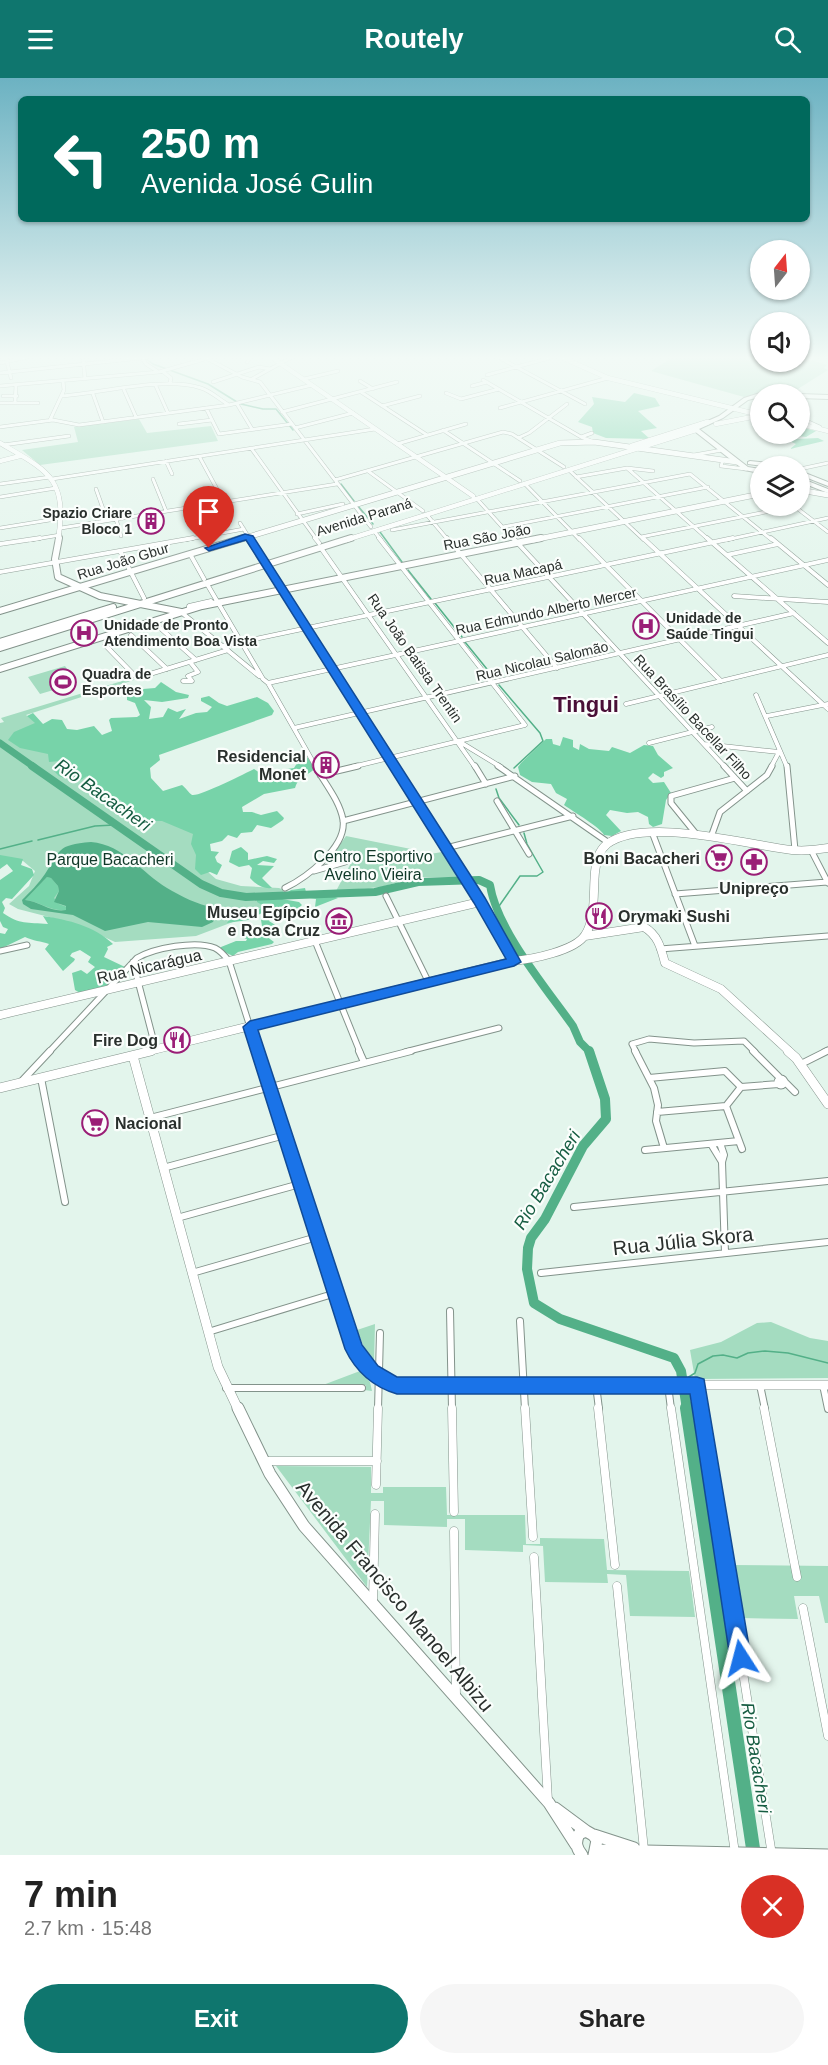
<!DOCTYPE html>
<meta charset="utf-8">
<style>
body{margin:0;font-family:Helvetica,sans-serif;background:#f6f6f6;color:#222;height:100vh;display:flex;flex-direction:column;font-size:22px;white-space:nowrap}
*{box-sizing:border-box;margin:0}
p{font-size:20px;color:#767676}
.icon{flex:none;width:33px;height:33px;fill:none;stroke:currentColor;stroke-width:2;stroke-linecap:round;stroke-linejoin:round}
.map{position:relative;height:1777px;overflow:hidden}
.drawer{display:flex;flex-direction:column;background:#fff;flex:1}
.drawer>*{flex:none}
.guide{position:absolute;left:18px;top:18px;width:792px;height:126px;border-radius:9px;box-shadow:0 2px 4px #0004;background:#00695c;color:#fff;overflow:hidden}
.needle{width:39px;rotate:17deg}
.controls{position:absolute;left:750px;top:162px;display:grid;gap:12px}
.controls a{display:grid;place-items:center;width:60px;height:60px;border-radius:50%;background:#fff;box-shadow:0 2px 4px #0004;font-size:30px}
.pin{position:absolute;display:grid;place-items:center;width:51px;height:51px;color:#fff;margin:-62px -26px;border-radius:50% 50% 50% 0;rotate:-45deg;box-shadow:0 0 6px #0007}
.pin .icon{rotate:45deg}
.me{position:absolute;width:66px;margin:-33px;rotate:351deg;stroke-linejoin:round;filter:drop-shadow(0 0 4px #0008)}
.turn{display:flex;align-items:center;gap:21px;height:126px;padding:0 24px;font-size:27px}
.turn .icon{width:78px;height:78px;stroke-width:2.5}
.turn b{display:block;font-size:42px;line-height:51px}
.round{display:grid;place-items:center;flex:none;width:63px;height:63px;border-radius:32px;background:#f6f6f6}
.head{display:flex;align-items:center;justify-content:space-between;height:102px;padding:0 24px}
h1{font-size:36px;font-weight:800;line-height:45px}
.cta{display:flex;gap:12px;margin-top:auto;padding:12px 24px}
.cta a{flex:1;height:69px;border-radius:36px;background:#0f766e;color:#fff;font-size:24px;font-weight:800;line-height:69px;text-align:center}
.cta a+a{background:#f6f6f6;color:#222}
header{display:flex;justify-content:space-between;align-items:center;height:78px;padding:0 24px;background:#0f766e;color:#fff;font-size:27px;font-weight:800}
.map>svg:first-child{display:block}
</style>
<header><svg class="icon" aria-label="menu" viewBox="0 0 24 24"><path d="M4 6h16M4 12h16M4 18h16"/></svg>Routely<svg class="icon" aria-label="search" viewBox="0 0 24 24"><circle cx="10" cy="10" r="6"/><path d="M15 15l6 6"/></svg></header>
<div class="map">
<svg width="828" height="1777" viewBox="0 0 828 1777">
<rect width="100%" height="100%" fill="#e3f5ec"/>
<path fill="#a4dcc0" d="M673 279H760V284H800V279H802L827 287 824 290 828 292 793 314 771 312 769 314 744 319 651 293Z
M139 341 147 355 211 348 218 363 40 387 22 372 78 364 74 349Z
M65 588 77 605 40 616 28 599Z
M132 600 134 602 26 637 196 757 208 794 216 801 241 808 279 810 284 812 281 820 275 821 246 839 196 858 115 864 76 846 18 831 9 826 29 808 35 793 23 783 0 779V645L4 644 1 640Z
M346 758 416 772 424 777 442 774 461 799H416L381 809 336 813 351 785 347 780 324 789Z
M771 1244 810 1260 828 1263V1300L695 1301 690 1272 721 1264 757 1245Z
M375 1246 374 1285 365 1272 357 1252Z
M360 1293 370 1304 372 1313 364 1312 366 1307H323Z
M276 1388 371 1389V1415H383V1409H446L447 1437H525L526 1466H540V1460L604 1461 607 1492 689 1493 695 1539 630 1538 626 1497 607 1496 608 1505 545 1504 543 1468 523 1467V1474L465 1472V1441H447V1449L384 1447V1423H371L367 1509Z
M732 1487 828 1488V1545H825L819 1518H794L798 1541 740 1540Z"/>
<path fill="#77d3a9" d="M634 315 655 320 660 328 638 333 657 350 641 353 650 361 606 360 593 355 592 349 578 344 594 326 592 319 625 324Z
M800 349 816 353 806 359 798 358 797 361 818 360 824 363 790 371 796 366 781 359 780 356H800Z
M161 604 176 614 189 617 188 620 162 624 144 622 151 629 149 641 163 639 168 630 177 634 186 631 179 641 196 635 207 634 212 629 201 623V620L209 618 219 625 227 628 257 619 268 625 274 633 272 637 159 677 160 682 150 690 151 700 163 713 182 707C185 709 189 715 192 717 199 719 246 695 254 691L266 699 272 693 294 690 299 682 295 678 297 676 307 679 315 690C307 700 301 693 295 710L264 716 242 729 243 734H252L261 737 277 733 284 740 283 742 271 750 257 747 252 754 241 755 237 760 228 757 222 763 210 766 211 773 219 774 215 779 217 784 222 787 217 797 210 794 201 797 195 791 196 777 191 766 193 756 162 743H127L114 735 122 726 121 722 115 724 110 718 89 707 87 698 76 705 59 698 52 691 60 683 49 684 48 676 20 670 8 662 14 654 35 645 27 638 33 635 43 646 52 641 62 642 67 651 77 652 94 648 102 657 112 653 109 642 111 640 137 639 140 637 135 625 127 622V618L143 611 155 610Z
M563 659 573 662V669L579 672 580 666 589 671 609 673 612 669 630 675 644 667 653 668 658 677 673 690 664 694V698L661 700 653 695 648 700 653 705 664 704 671 715 666 722 662 746 653 749 649 746 648 739 638 734 627 735 610 732 606 737 621 753 612 758 604 757C601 750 574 734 564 727L567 721 556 715 551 706 532 704 520 697 518 689 521 685 546 661H552L553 666 560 668Z
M241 769 248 775V782L267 778 277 781 274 785 263 783 257 787 274 788 262 800 272 810C263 811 256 807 250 800L252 790 249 787 239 789 229 784 232 773Z
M0 777 23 781 21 787 32 791 34 797 12 821 6 820 2 824 5 830 3 835C20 847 27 844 48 846L43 838C69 842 94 848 113 866L107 869 108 871 104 879 125 889 108 909 80 915 75 912 72 895 81 892 87 896 95 889 88 884 91 879 80 872 72 875 70 878 75 881 74 883 63 893 45 871 49 866C41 863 33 863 25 859L0 871V855L5 856 8 851 3 849 0 843V802L13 793 7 786 0 791Z
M47 799 51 800 58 808 59 813 54 820 59 826 67 829 66 832C51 834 39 823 25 822Z
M305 810 306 814 337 813 332 818 338 820 315 829 316 821 285 816 291 812Z
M282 821 299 824 302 827 295 833 282 832 270 841 269 843 280 850 278 854 266 858 274 864 272 866 238 874 233 878 220 872 221 869 236 863H246L247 861 241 859V857C251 857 257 857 262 848L261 842 274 829 248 842 227 845C234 833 247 832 260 831L262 827 257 824V822Z"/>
<path fill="#53b088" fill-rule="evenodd" d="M91 764C124 767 142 795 167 810 182 819 197 826 214 830L217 836 213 844 202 849 148 844 105 853 73 837 31 831 23 826 22 822C30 814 39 805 45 796 61 772 56 767 91 764ZM47 799 51 800 58 808 59 813 54 824 66 828V832C51 835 39 823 25 822Z"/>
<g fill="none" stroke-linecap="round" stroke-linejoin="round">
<path stroke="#53b088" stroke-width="1.5" d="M145 280 153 286 208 306 237 324
M241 326 263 331H276L293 352
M341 406 354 423
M358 428 373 446
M380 454 402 484
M408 492 431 521
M435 525 462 559
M465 564 495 601
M499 607 540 655 543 663 514 690
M496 711 499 720 519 747
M38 762 95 748 114 747
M0 771 32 763
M497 831 520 798H537L543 794 527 766 524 755
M684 1302 695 1295 698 1286 713 1278 723 1277 737 1280 748 1275 765 1273 788 1275 828 1285"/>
<path stroke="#53b088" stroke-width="7" d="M0 665 34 689"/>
<path stroke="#53b088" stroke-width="8" d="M32 688 201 806 221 815 246 819 375 814 418 804 479 802 490 807C497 852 546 910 573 948L580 964 590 974"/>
<path stroke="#53b088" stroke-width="10" d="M589 973 605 1021 606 1041 583 1068 545 1141 531 1160 528 1170 527 1191 534 1225 560 1241 674 1280 681 1293 687 1331"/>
<path stroke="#53b088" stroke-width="14" d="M687 1330 754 1777"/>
<g stroke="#83938b" stroke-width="4">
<path id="street-far4" d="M83 279 85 301
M141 279 146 286 157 293
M204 279 242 299 260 304 371 449
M236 279H241
M498 279 585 326
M7 284 11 300
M247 284 251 279
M0 285 28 279
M162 293 171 300 170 305
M0 295 150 279
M487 297 553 279
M252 301 292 279
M304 301 338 293
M483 302 581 359 594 364
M360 303 373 311
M213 304 259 289 270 291
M155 306 168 335
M0 308 159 294 212 279
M472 308 487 304
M124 312 136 339
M361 314 427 357
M446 315 461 321 499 311
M93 316 103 344
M3 318H17
M62 318C102 315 164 298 201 310 211 313 220 322 229 327
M0 325H38
M15 325 16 307
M237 326 252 351
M382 328 420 318
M206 330 219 356 292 346
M500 330 608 300
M282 334 397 304
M800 340 820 349
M50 342 64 312 63 303
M179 346 212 342
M0 349 53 342 79 347 229 327 312 307
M295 350 353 335
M443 352 520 403
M581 359 592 355
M518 360 529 355 567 326
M397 366 466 346
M3 367 69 358
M251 370 317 462
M694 377 722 372
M199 378 224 424
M723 382 721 388 746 391
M166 383 172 396
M627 390 709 462
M800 391 828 385
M569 392 644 462
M368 393 423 433
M576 399 627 390 653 393
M52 401 375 351
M153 401 166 433
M335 402 503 354 512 356 564 389
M0 406 50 399
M525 406 580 462
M96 411 107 442
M0 419 56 410
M477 421 514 462
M193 428 203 449
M794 428 828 454
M297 436 343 426
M427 437 448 462
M116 441 121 458
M240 445 248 458
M503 449 708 409
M0 450 62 440
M61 450 337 406
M392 452 690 396 772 462
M374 453 381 462
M641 459 796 428
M30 462 60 457
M184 462 244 451
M726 462 828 440"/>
</g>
<g stroke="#83938b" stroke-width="5">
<path id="street-far3" d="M315 460 319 465
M447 460 557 590
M513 460 725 689
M579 460 721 603
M643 460 828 631
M707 460 828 565
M771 460 828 507
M0 466 40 460
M321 470 475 689
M120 473 144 520
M190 476 204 501
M727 477 778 466
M0 494 193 460
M207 506 263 601 268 605 316 689
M734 518 828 524
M189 531V528L211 523
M181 534 259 598
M159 549 196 582
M131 557 167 591
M105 567 137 600 228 572
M222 568 733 460
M183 603H192L188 598 198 594 190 584
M268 605 828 482
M756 617 787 689
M626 626 828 577
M767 638 828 626
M294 650 794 535
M460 664 501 689
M649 665 712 649
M704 666 779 674 771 689
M352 689 525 647 379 460"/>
</g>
<g stroke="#83938b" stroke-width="7">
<path id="street-far2" d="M475 688 486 706
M498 688 609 765
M724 688 747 713
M787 688 795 772
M320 697 358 688
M497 723 529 776
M343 743 515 698
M652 754 695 868
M697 757 671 725V718L735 700
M711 759 720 734 767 697 772 688
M446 770 573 738
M811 772 828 805
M314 793 345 784
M285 810C306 800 347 769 343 742 340 723 324 704 315 688
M675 816 827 804
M386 818 429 905
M315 863 360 974
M660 871 828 858
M0 873 27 867
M133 884 156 972
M49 974 137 880C154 870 196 862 215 870 221 873 225 878 229 883L250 949
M405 974 499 950
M636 974 632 966 649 961 694 965 744 963 755 974
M824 974 828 972"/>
</g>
<g stroke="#83938b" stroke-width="8">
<path id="street-far1" d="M359 973 364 984
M635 973 654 1010 658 1027 656 1043 664 1070
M753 973 781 1001
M801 986 827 973
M41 1000 65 1124
M649 1000 725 993 741 1009
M777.5 1004a3.5 3.5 0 1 1 7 0a3.5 3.5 0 1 1-7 0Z
M785 1004 795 1014
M20 1005 50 973
M657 1034 726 1028
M150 1040 411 973
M720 1065 724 1077 722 1084 725 1175
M711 1066 722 1084
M742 1071 726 1028 741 1009 779 1006
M645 1072 739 1063
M163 1090 285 1057
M574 1129 828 1103
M177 1140 300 1106
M192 1195 317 1159
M541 1195 828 1164
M450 1233 452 1331
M520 1243 525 1331
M208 1254 336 1215
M596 1307 599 1331
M668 1307 671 1331
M697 1307 701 1331
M760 1307 765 1331
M823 1307 828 1331
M226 1310H362
M378 1331 380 1255"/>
</g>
<g stroke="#83938b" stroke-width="9">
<path id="street" d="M452 1330 454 1434
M525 1330 533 1459
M598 1330 615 1487
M671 1330 735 1775
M701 1330 772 1777
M764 1330 797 1499
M265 1383H377
M376 1407 378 1330
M454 1453 456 1619
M534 1479 548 1723
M617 1508 644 1772
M373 1524 375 1436
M803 1530 828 1658"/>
</g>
<g stroke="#83938b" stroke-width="5">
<path id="secondary-far4" d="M271 279 473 418
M561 279 608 300 760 337
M716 346 752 339
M800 346 828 353
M0 365C48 393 68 400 58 462
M0 383 20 378
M248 458 250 462
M346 462 696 352"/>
</g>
<g stroke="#83938b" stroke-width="8">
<path id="secondary-far3" d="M59 460 55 481 58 499 100 518 181 534
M249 460 395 689
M0 564 113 529
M0 570 351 460"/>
</g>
<g stroke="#83938b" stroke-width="9">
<path id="secondary-far2" d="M394 688 480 824 514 883
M585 858 644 849C658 857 661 870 665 885L721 911 790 974
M0 937 480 824
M250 949 258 974
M145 974 514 883C532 881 575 873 585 857 596 841 593 813 595 794 596 784 598 773 607 766 645 738 747 767 792 772 804 773 816 772 828 770"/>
</g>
<g stroke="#83938b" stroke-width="10">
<path id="secondary-far1" d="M258 973 351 1264C361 1285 374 1301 397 1307H828
M788 973 796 980 828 1026
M133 978 218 1289 238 1331
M0 1010 151 973"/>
</g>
<g stroke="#83938b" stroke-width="13">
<path id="secondary" d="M238 1330 270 1396 304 1448 549 1725 576 1767
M555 1730 586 1753
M594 1757 634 1770
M597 1772 828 1777
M582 1777C576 1770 575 1764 579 1756L586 1753 593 1757 597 1762 594 1777"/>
</g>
<g stroke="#83938b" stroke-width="6">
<path id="primary-far1" d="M632 368 708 344
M800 412 828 417
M238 462 560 365 594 364 737 384
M533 462 760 416"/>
</g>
<g stroke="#83938b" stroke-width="8">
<path id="primary" d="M0 533 243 460
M0 591 202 528 541 460"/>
</g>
<g stroke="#83938b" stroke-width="2">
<path id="highway" d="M760 315 763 316H760V319L748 322 723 340 699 351 748 389 760 391V395L744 392 693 352 694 349 719 338 744 320Z
M799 316H800L828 317V321L800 320Z
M750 383 776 386 779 388H763L748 386V384Z
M800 393 828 404V408L800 397Z
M800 400 828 411V415L800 404Z"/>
</g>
<use href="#street-far4" stroke="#fff" stroke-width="3"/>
<use href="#street-far3" stroke="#fff" stroke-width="4"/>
<use href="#street-far2" stroke="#fff" stroke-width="5"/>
<use href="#street-far1" stroke="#fff" stroke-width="6"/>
<use href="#street" stroke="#fff" stroke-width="8"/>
<use href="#secondary-far4" stroke="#fff" stroke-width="4.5"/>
<use href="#secondary-far3" stroke="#fff" stroke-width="6"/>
<use href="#secondary-far2" stroke="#fff" stroke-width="8"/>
<use href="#secondary-far1" stroke="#fff" stroke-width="9"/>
<use href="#secondary" stroke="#fff" stroke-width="11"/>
<use href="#primary-far1" stroke="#fff" stroke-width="5"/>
<use href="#primary" stroke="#fff" stroke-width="6"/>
<use href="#highway" fill="#fff" fill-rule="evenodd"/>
</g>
<linearGradient id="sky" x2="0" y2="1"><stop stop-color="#6cb2c2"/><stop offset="0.53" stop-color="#f2faf6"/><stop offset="1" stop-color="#f2faf6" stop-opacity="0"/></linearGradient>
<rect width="828" height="528" fill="url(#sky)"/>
<path fill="#1a73e8" stroke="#114b97" stroke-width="1.5" d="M245 456 253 458 485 820 521 884 514 888 258 952 362 1267 378 1288 397 1299H697L704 1301 751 1580 748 1587 741 1590 734 1587 730 1580 690 1316H397C373 1309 356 1294 345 1271L243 949 250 943 506 881 474 825 246 462 209 473 205 470Z"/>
<defs>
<g id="building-ring" transform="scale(1.35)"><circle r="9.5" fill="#fbfefc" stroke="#9a1e76" stroke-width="1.5"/><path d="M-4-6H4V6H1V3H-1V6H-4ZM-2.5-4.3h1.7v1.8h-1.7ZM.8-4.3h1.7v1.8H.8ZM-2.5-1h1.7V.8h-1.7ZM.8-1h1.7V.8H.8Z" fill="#9a1e76"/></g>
<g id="hospital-ring" transform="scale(1.35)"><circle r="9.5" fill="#fbfefc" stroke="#9a1e76" stroke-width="1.5"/><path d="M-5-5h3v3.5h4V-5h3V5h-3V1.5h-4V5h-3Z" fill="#9a1e76"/></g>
<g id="stadium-ring" transform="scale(1.35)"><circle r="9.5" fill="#fbfefc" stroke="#9a1e76" stroke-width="1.5"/><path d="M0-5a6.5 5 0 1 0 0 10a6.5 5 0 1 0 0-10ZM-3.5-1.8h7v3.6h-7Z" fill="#9a1e76"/></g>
<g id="supermarket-ring" transform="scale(1.35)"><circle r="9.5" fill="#fbfefc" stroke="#9a1e76" stroke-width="1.5"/><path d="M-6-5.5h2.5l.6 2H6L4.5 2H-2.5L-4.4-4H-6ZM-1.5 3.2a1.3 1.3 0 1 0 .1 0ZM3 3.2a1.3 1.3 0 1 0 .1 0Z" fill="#9a1e76"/></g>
<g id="pharmacy-ring" transform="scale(1.35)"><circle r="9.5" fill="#fbfefc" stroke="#9a1e76" stroke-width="1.5"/><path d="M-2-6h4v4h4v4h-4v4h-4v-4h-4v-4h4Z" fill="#9a1e76"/></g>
<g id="restaurant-ring" transform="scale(1.35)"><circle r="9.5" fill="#fbfefc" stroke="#9a1e76" stroke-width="1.5"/><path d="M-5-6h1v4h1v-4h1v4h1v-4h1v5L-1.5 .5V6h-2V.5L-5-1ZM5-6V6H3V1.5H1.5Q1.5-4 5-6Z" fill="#9a1e76"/></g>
<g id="museum-ring" transform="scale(1.35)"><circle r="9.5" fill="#fbfefc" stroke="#9a1e76" stroke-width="1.5"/><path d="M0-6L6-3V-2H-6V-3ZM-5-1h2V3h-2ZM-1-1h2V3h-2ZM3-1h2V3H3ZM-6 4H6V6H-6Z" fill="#9a1e76"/></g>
</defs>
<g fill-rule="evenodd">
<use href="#building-ring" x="151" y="443"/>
<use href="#hospital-ring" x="646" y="548"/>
<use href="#hospital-ring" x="84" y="555"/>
<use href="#stadium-ring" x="63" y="604"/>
<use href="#building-ring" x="326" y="687"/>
<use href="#supermarket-ring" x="719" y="780"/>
<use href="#pharmacy-ring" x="754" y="784"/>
<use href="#restaurant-ring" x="599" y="838"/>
<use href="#museum-ring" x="339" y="843"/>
<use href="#restaurant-ring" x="177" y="962"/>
<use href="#supermarket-ring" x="95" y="1045"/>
</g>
<g text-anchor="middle" stroke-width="4.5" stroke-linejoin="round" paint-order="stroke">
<g font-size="14" font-weight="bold" fill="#292f2c" stroke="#fbfefc" text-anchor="start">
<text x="132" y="440" text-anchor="end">Spazio Criare<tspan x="132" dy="16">Bloco 1</tspan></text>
<text x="666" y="545">Unidade de<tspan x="666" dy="16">Saúde Tingui</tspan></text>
<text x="104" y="552">Unidade de Pronto<tspan x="104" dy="16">Atendimento Boa Vista</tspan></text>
<text x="82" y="601">Quadra de<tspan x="82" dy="16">Esportes</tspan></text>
</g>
<g font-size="14" fill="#292f2c" stroke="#fbfefc">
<text transform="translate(364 439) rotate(-17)" y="5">Avenida Paraná</text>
<text transform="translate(487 459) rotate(-11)" y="5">Rua São João</text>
<text transform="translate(123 483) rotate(-17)" y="5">Rua João Gbur</text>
<text transform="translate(523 494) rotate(-12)" y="5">Rua Macapá</text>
<text transform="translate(546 533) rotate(-12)" y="5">Rua Edmundo Alberto Mercer</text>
<text transform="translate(415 580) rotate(55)" y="5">Rua João Batista Trentin</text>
<text transform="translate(542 583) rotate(-13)" y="5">Rua Nicolau Salomão</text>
<text transform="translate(693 639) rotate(47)" y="5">Rua Brasílio Bacellar Filho</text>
</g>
<g font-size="16" font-weight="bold" fill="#292f2c" stroke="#fbfefc" text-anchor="end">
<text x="306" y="684">Residencial<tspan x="306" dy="18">Monet</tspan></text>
<text x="700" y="786">Boni Bacacheri</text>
<text x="754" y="816" text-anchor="middle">Unipreço</text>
<text x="320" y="840">Museu Egípcio<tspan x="320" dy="18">e Rosa Cruz</tspan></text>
<text x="618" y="844" text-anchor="start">Orymaki Sushi</text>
<text x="158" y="968">Fire Dog</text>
<text x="115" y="1051" text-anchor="start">Nacional</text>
</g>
<g font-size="16" fill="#0f3828" stroke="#fbfefc">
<text x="373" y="784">Centro Esportivo<tspan x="373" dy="18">Avelino Vieira</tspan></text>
<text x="110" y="787">Parque Bacacheri</text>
</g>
<g font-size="16" fill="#292f2c" stroke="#fbfefc">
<text transform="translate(149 888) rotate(-13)" y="6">Rua Nicarágua</text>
</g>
<g font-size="18" font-style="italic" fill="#165d42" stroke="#fbfefc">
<text transform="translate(103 717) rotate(35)" y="6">Rio Bacacheri</text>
<text transform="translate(547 1102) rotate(-59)" y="6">Rio Bacacheri</text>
<text transform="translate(756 1680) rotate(81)" y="6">Rio Bacacheri</text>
</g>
<g font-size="20" fill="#292f2c" stroke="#fbfefc">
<text transform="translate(683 1163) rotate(-6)" y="7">Rua Júlia Skora</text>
<text transform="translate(395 1518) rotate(50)" y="7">Avenida Francisco Manoel Albizu</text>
</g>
<g font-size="22" font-weight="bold" fill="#4a0f37" stroke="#fbfefc">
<text x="586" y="634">Tingui</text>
</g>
</g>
</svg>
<div class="controls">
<a><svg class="needle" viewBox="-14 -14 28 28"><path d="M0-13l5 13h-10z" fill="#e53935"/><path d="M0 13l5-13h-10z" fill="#767676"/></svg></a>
<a><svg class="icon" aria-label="sound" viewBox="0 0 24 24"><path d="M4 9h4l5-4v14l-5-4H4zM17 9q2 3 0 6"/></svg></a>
<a><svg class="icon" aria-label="search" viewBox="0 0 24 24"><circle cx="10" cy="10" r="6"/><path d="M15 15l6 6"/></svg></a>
<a><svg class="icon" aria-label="layers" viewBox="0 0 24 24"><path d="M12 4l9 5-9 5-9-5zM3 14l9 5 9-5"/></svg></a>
</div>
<div class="pin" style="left:209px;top:470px;background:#d93025"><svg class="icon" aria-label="arrive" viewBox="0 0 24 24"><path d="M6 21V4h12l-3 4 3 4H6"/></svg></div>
<svg class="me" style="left:741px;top:1580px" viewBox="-20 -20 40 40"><path d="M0-17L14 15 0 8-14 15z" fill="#1a73e8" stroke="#fff" stroke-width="4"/></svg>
<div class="guide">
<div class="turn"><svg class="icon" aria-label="left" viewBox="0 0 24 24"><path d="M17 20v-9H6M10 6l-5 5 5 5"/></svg><div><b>250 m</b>Avenida José Gulin</div></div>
</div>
</div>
<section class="drawer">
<div class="head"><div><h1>7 min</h1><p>2.7 km · 15:48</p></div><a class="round" style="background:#d93025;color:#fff"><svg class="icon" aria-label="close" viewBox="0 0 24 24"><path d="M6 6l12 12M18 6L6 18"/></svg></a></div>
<div class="cta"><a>Exit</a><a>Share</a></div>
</section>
